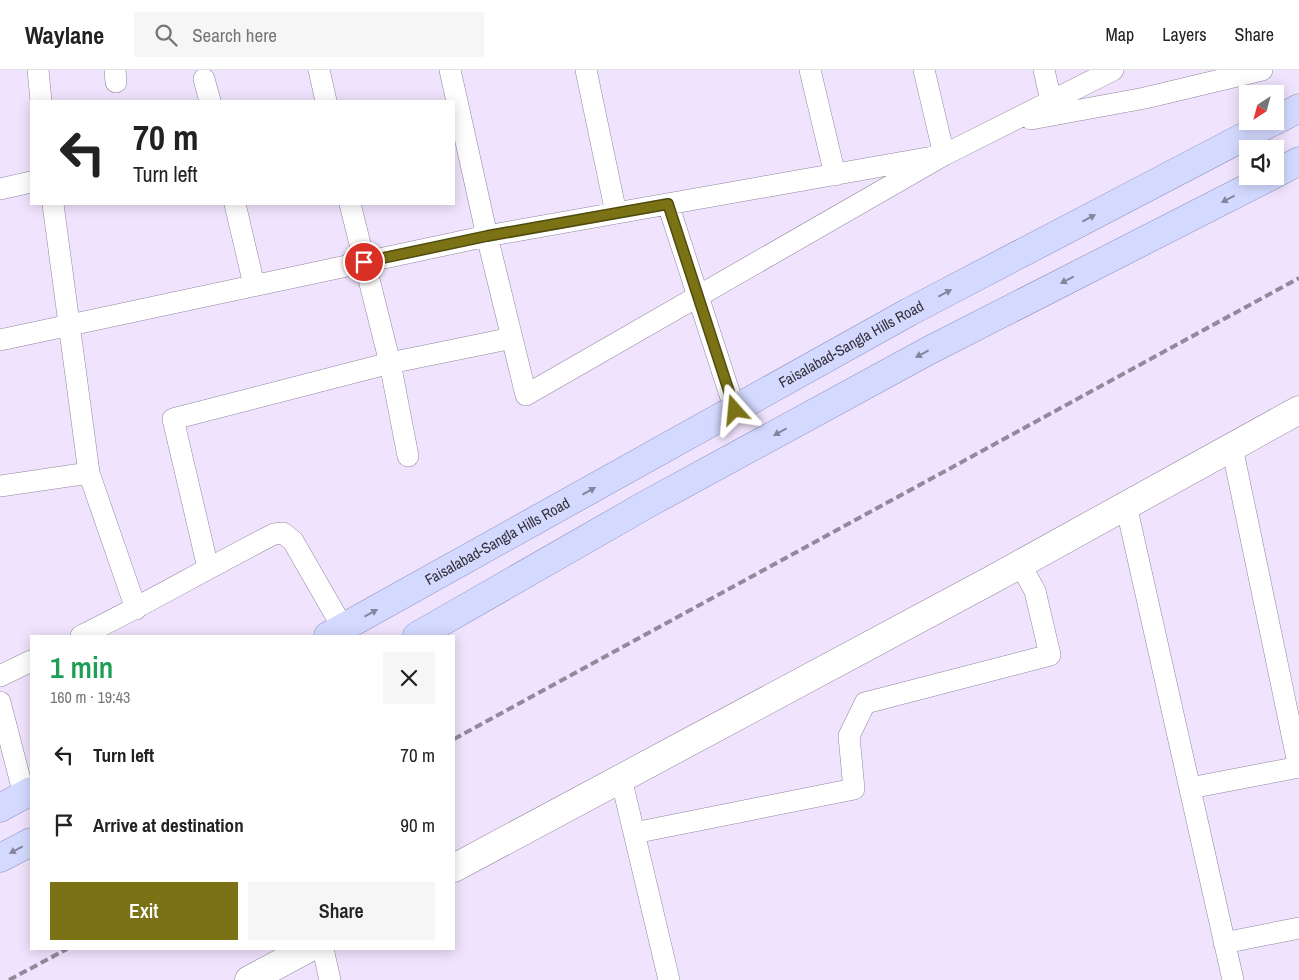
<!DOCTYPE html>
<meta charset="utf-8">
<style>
body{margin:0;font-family:"Archivo Narrow",sans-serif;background:#f6f6f6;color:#222;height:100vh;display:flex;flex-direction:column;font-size:19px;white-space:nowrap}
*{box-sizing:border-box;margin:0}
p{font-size:16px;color:#767676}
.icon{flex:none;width:28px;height:28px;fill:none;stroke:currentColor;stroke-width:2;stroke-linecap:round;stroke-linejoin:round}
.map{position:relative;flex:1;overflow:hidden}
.drawer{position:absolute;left:30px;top:565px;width:425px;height:315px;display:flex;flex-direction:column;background:#fff;border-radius:0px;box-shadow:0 2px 12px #0003}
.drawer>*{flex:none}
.banner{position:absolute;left:30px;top:30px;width:425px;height:105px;border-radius:0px;box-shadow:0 2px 12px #0003;background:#fff;color:#222;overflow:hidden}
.needle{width:32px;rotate:216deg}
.fabs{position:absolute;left:1239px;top:15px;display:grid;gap:10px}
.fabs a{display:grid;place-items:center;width:45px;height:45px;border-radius:0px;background:#fff;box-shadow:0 2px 12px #0003;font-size:25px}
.pin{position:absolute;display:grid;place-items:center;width:42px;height:42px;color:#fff;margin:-21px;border:2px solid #fff;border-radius:50%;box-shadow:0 1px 5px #0007}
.me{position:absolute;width:55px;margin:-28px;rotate:342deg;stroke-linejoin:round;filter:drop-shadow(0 0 4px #0008)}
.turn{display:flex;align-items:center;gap:18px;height:105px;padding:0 20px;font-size:22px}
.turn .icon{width:65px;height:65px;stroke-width:2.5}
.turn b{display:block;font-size:35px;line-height:42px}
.round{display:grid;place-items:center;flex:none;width:52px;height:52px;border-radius:0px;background:#f6f6f6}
.headline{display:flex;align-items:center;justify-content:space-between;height:85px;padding:0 20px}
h1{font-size:30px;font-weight:600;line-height:38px;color:#1e9e55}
.button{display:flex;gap:10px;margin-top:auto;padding:10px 20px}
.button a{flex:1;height:58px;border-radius:0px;background:#7a7214;color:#fff;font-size:20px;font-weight:600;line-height:58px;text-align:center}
.button a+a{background:#f6f6f6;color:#222}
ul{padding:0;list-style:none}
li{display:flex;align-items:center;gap:15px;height:70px;padding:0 20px}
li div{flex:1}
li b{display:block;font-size:19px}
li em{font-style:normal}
header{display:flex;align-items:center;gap:30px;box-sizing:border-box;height:70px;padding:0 25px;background:#fff;border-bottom:1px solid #e0e0e0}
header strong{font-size:24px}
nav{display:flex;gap:28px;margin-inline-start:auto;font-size:18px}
.search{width:350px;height:45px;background:#f6f6f6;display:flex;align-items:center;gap:12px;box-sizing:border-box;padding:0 18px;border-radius:0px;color:#767676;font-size:19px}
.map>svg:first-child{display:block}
</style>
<header>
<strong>Waylane</strong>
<div class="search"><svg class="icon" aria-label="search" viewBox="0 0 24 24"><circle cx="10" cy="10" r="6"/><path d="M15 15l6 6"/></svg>Search here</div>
<nav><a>Map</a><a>Layers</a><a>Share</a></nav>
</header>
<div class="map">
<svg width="1299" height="910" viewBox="0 0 1299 910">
<rect width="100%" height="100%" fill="#f0e3fd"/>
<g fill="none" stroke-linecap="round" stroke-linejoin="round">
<g stroke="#91859d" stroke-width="22">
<path id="street" d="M38 0 41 31
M115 0 116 12
M319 0 326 31
M450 0 487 166 944 85 924 0
M586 0 616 143
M810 0 835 105
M1044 0 1051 31
M204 9 210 31
M1031 49 1145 28 1262 0
M0 119 31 112
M235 134 254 215
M668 134 735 340
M0 270 487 166 526 325 944 85 1113 0
M1232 377 1299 698
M408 386 390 293 512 268
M89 403 136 539
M0 416 89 403 53 134
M1126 435 1233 910
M208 498 173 349 390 293 350 134
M81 566C146 534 209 497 274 464L283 463 293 471 343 558
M0 606 31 591
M0 632 24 725
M621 708 669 910
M1190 718 1299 697
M634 763 854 719 849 666 865 633 1050 585 1035 521 1020 494
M1224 873 1299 858
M323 879 330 910"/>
</g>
<g stroke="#91859d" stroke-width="29">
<path id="secondary" d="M454 798 995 508 1299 340
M249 910 307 879"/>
</g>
<g stroke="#8a8fba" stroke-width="29">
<g id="primary">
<path d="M1275 51 1299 38"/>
<path d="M1275 104 1299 91"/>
<path id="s1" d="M328 566 909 242 1274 51"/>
<path d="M417 566 649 433 928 281 1271 106"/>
<path d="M0 738 31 721"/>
<path d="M0 788 31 772"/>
</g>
</g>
<use href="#street" stroke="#fff" stroke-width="21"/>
<use href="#secondary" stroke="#fff" stroke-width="28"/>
<use href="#primary" stroke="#d4daff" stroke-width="28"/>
<path stroke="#92899b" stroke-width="4" stroke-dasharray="8 4" stroke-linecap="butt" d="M454 669 1299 208
M9 910 67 879"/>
</g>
<defs><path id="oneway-solid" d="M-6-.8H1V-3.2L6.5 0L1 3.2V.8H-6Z" transform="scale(1.25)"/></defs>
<g fill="#84859c">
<use href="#oneway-solid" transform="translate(1228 129) rotate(153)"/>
<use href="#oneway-solid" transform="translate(1089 148) rotate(-28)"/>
<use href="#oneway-solid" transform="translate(1067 210) rotate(153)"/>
<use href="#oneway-solid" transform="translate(945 223) rotate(-28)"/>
<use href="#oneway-solid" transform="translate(922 284) rotate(152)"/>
<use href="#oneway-solid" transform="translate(780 362) rotate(151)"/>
<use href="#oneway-solid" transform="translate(589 421) rotate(-29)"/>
<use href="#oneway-solid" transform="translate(371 543) rotate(-29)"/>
<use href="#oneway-solid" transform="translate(16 780) rotate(152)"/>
</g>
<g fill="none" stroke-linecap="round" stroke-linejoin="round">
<g stroke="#4f4a0d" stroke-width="12">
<path id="route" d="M364 192 487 166 668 134 735 340"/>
</g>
<use href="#route" stroke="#7a7214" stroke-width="9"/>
</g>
<g text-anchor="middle" stroke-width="4.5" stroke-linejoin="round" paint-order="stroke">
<g font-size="15" fill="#35303a" stroke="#fff">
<text dy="5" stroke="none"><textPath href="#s1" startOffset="599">Faisalabad-Sangla Hills Road</textPath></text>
<text dy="5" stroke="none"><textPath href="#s1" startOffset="194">Faisalabad-Sangla Hills Road</textPath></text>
</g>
</g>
</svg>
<div class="fabs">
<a><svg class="needle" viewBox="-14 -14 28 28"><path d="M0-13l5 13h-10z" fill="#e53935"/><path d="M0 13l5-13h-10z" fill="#767676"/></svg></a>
<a><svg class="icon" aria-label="sound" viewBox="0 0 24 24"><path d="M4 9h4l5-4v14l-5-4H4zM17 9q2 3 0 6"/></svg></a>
</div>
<div class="pin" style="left:364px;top:192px;background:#d93025"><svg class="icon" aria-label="arrive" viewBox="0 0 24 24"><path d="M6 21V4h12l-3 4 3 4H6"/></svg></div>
<svg class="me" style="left:735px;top:340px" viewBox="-20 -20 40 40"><path d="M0-17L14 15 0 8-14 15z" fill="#7a7214" stroke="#fff" stroke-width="4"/></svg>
<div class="banner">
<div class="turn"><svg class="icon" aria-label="left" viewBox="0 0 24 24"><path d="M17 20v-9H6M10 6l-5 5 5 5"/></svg><div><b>70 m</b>Turn left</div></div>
</div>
<section class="drawer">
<div class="headline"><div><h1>1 min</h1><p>160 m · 19:43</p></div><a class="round"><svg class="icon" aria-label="close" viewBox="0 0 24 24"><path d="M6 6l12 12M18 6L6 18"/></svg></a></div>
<ul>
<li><svg class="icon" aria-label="left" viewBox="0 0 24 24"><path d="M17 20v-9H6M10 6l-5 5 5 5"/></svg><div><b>Turn left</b></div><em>70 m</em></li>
<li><svg class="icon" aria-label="arrive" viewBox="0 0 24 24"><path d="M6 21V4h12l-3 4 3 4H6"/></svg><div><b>Arrive at destination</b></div><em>90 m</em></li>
</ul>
<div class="button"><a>Exit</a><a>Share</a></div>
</section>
</div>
